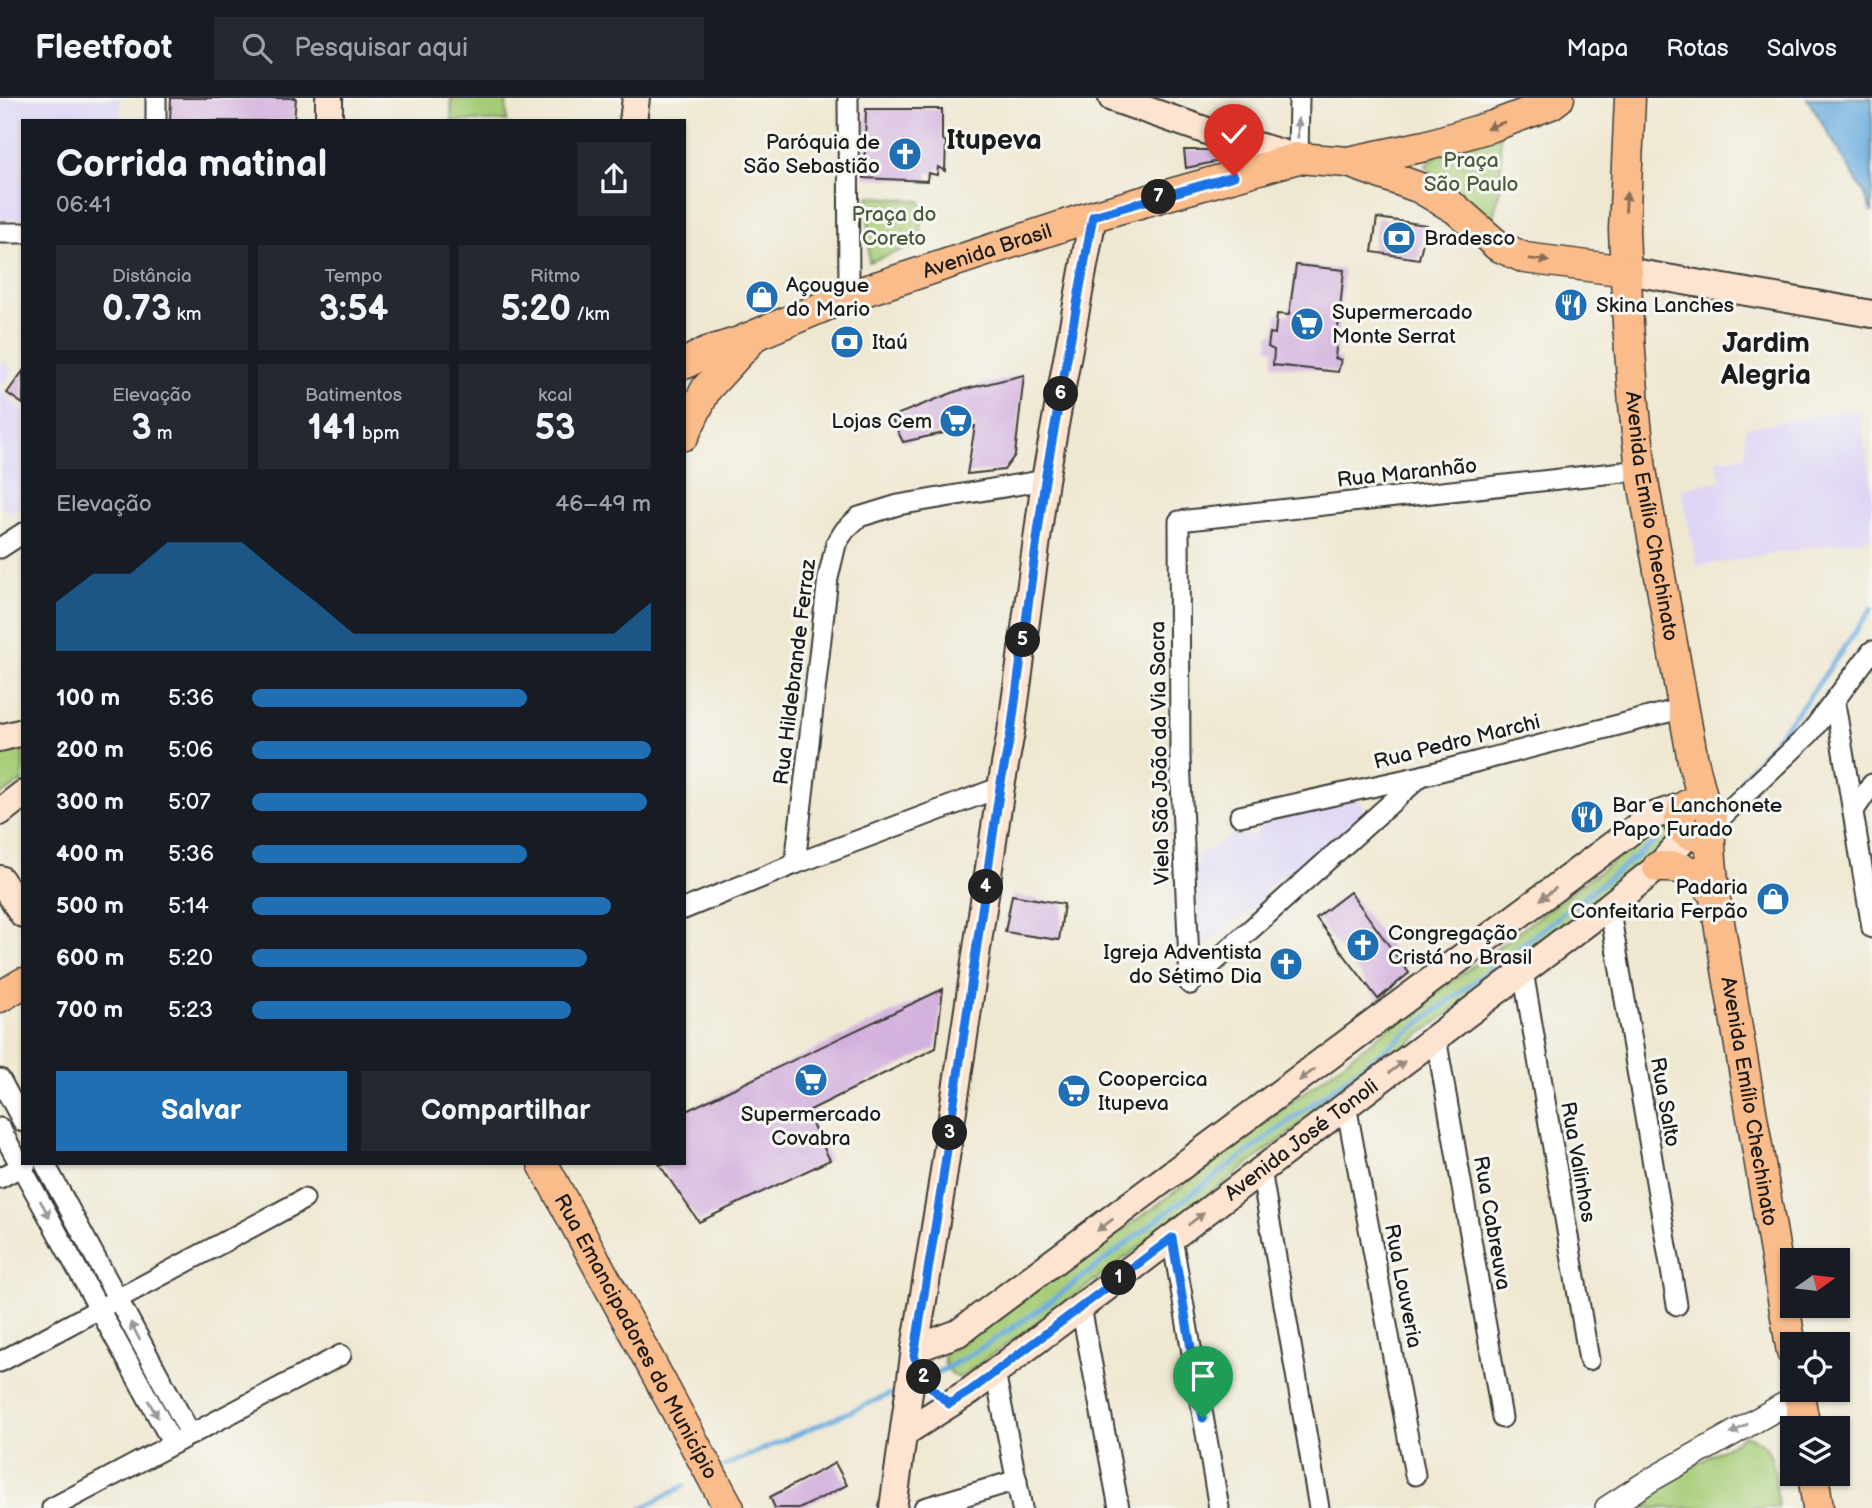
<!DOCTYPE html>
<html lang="pt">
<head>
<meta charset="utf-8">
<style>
	body { margin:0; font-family:"Balsamiq Sans",sans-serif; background:#242831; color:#f1f3f6; height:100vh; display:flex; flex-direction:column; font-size:26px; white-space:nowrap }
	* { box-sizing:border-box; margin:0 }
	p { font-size:23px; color:#9ea1a6 }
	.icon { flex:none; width:38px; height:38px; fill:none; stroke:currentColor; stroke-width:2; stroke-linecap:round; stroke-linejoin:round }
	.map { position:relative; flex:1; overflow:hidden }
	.panel { position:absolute; left:21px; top:21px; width:665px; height:1046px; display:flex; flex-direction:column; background:#171b24; border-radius:0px; box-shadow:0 2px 5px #0004 }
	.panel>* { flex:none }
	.needle { width:46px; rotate:76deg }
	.buttons { position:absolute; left:1780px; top:1150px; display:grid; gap:14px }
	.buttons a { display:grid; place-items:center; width:70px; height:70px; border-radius:0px; background:#171b24; box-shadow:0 2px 5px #0004; font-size:35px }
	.pin { position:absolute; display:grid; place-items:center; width:60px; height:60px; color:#fff; margin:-72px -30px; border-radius:50% 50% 50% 0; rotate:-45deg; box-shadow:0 0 7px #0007 }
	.pin .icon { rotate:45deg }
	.km { position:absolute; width:35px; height:35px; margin:-18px; border-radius:50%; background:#222; color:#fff; font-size:19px; line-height:35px; text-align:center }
	.round { display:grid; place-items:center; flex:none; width:74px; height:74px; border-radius:0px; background:#242831 }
	.head { display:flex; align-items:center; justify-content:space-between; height:119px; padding:0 35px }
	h1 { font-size:38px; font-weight:600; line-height:52px }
	.stats { display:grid; grid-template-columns:repeat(3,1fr); gap:10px; height:119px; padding:7px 35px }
	.stats div { display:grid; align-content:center; border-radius:0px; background:#242831; text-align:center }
	.stats b { font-size:35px; font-weight:600 }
	.stats small { font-size:19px; font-weight:400 }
	.stats p { font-size:19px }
	.chart { height:196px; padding:14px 35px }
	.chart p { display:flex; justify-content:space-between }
	.chart svg { width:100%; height:126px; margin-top:7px; fill:#1f6fb2; opacity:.7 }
	.cta { display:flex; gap:14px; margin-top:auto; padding:14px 35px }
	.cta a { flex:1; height:80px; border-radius:0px; background:#1f6fb2; color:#fff; font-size:28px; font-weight:600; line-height:80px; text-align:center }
	.cta a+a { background:#242831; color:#f1f3f6 }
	ul { padding:0 35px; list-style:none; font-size:23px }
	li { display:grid; grid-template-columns:112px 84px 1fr; align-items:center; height:52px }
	li i { height:18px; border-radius:9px; background:#1f6fb2 }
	header { display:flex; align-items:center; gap:42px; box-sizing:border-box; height:98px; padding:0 35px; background:#171b24; border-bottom:2px solid #363941 }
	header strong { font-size:33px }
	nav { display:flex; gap:38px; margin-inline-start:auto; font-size:24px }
	.search { width:490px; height:63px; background:#242831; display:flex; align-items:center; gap:18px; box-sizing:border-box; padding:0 24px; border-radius:0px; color:#9ea1a6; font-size:26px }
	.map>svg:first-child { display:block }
	.built { fill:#ded5f5 }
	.green { fill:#a6cc76; stroke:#617449; stroke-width:2 }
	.water { fill:#69abdd; stroke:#42647c; stroke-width:2 }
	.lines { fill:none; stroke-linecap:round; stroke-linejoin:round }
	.stream { stroke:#69abdd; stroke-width:5 }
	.building { fill:#d3b1dd }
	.minor-casing { stroke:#3c3b37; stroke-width:23 }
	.tertiary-casing { stroke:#3c3b37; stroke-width:26 }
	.secondary-casing { stroke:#3c3b37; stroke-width:30 }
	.primary-casing { stroke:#3c3b37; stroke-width:33 }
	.minor { stroke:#fff; stroke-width:19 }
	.tertiary { stroke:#fff; stroke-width:23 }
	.secondary { stroke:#fde4d0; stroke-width:26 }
	.primary { stroke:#f9bc8a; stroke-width:30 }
	.oneway { fill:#8a6c53 }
	.oneway2 { fill:#999 }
	.oneway3 { fill:#988a7f }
	.route-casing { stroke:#fff; stroke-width:14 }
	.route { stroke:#1a73e8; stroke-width:9 }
	.labels { text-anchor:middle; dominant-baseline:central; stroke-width:6; stroke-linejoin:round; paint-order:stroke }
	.poi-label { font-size:21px; fill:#1c1c1c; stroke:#f6f6f2; text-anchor:start }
	.park-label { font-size:21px; fill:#4c5a3c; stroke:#f6f6f2 }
	.street-label { font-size:21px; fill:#1c1c1c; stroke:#f6f6f2 }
	.district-label { font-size:28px; font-weight:bold; fill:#1c1c1c; stroke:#f6f6f2 }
</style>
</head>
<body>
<header>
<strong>Fleetfoot</strong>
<div class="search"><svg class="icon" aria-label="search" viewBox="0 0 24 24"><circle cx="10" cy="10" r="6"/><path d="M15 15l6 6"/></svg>Pesquisar aqui</div>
<nav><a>Mapa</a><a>Rotas</a><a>Salvos</a></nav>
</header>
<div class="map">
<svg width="1872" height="1410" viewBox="0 0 1872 1410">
	<rect width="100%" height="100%" fill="#f6f6f2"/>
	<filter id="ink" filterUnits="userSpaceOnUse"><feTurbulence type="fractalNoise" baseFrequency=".0143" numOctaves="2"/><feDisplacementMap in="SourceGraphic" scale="14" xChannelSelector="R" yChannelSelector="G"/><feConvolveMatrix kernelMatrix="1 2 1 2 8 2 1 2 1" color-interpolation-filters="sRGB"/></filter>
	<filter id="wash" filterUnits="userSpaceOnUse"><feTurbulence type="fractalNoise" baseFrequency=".00686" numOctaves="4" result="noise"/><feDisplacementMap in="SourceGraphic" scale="28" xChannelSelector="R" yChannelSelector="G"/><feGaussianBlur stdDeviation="1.57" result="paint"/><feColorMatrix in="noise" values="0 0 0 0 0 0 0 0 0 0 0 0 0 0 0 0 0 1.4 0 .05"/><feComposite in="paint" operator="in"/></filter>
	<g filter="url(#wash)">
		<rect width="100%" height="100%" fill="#efe8d1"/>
		<!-- built -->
		<g class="built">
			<polygon points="0,0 120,0 120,23 23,23 23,122 0,122"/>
			<polygon points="0,262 13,271 0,292 23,314 23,403 12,418 0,407"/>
			<polygon points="1859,310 1872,385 1872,440 1697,468 1681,391 1721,382 1715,362 1745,358 1745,330"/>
			<polygon points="1357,700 1364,708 1363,719 1265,791 1266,800 1205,846 1197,818 1197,754 1207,753 1233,736 1244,738 1255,736 1268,721"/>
		</g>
		<!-- green -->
		<g class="green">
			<polygon points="451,0 506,0 507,23 452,23"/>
			<polygon points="1500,38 1501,87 1490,132 1434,82 1426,67 1443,51"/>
			<polygon points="868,98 921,103 922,145 869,164"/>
			<polygon points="23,643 23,683 0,697 0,653"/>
			<path d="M1659 729H1666L1671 740 1644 767 1064 1206 959 1280C949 1275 944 1270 944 1257L1152 1111 1377 939Z"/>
			<path d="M1744 1338C1778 1341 1775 1384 1778 1410H1623Z"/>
		</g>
		<!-- water -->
		<polygon class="water" points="1807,0 1872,0 1872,115 1864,95"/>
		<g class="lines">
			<!-- stream -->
			<g class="stream">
				<polyline points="1741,683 1807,602 1872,510"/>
				<path d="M921 1283C1013 1239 1093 1170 1174 1109 1338 988 1500 865 1660 740"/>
				<polyline points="722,1369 902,1291"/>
				<polyline points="642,1410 684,1388"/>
			</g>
		</g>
		<g id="blocks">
			<!-- building -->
			<g class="building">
				<polygon points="171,0 296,0 294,23 170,23"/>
				<polygon points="866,11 942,11 942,41 946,44 945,73 938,69 937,77 928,75 927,83 864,80"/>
				<polygon points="1184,52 1216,52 1238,59 1186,70"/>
				<polygon points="1377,120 1427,127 1419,161 1372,154"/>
				<polygon points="1296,167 1344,172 1335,260 1341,262 1338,274 1273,267 1274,252 1268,249 1270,235 1275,236 1277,216 1289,217"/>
				<polygon points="23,273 23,306 7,295"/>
				<polygon points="1024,277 1015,357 1004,372 967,376 975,328 903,344 891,319 957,293"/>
				<polygon points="1350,794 1409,875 1378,901 1316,820"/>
				<polygon points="1012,797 1064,806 1059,842 1005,834"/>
				<polygon points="943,891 936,950 806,1014 830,1062 699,1124 659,1066 684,1066 684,1014"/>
				<polygon points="835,1365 847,1387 801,1410 775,1410 770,1399"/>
			</g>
		</g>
	</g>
	<g filter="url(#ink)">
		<use href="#blocks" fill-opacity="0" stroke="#3c3b37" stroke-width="2"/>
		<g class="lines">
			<defs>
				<g id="minor">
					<polyline points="156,0 156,23"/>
					<polyline points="848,0 849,198"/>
					<polyline points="1298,60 1299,0"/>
					<polyline points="0,135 23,135"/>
					<polyline points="0,450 23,435"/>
					<polyline points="1835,605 1872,830"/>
					<polyline points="1853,714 1872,686"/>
					<polyline points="1240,718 1421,678 1684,610"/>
					<polyline points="1709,731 1810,635 1872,553"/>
					<polyline points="795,766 828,480 836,446 845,432 859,419 898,407 1045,382"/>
					<polyline points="1609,808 1677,1207"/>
					<polyline points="684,811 795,766 1001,689"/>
					<polyline points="1523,873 1589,1262"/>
					<polyline points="1190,886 1180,660 1179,423 1641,372"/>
					<polyline points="1190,886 1420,679"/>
					<polyline points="1436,939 1502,1320"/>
					<polyline points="0,981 23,1024"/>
					<polyline points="1346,1007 1415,1377"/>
					<polyline points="0,1030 173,1346"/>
					<polyline points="45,1066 191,1337"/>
					<polyline points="1261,1072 1319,1410"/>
					<polyline points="0,1080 26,1066"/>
					<polyline points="1172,1140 1219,1410"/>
					<polyline points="1081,1209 1119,1410"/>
					<polyline points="0,1264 304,1101"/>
					<polyline points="995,1274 1022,1410"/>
					<polyline points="52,1410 341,1257"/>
					<polyline points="924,1410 1017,1382"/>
				</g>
				<polyline id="tertiary" points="1607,1410 1649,1383 1799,1298"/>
				<g id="secondary">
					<polyline points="329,0 329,23"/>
					<polyline points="1112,0 1210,34 1298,60"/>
					<polyline points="633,23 636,0"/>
					<polyline points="1627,173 1872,216"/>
					<polyline points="0,640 23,634"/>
					<polyline points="0,714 23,696"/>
					<polyline points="0,781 23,816"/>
					<polyline points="915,1251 958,1235 1650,719 1686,707"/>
					<path id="s1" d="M904 1335 970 1293 1609 808 1658 769 1689 736"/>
					<polyline points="893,1410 915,1251 941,1093 1001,689 1011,634 1045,382 1093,118"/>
				</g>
				<g id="primary">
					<path id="s2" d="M1630 0 1624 132 1628 226 1634 307 1641 372 1693 663 1704 706"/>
					<polyline points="1348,64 1420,90 1456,111 1498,148 1525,160 1627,173"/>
					<path id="s3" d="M684 266 707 254 739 244 849 198 1093 118 1298 60 1348 64 1425 48 1493 28 1551 6 1559 0"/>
					<polyline points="684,337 706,291 750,243"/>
					<path id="s4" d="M1709 731C1698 741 1686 739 1679 725L1683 710C1691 703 1704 701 1710 713 1714 721 1710 727 1710 734 1709 754 1713 775 1714 795L1792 1254"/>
					<path d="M1658 769C1689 768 1693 773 1714 795"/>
					<polyline points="0,899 23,885"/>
					<path id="s5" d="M543 1066 729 1410"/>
					<polyline points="1798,1292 1805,1330"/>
					<polyline points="1813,1376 1818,1410"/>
				</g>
			</defs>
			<!-- minor casing -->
			<use href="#minor" class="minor-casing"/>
			<!-- tertiary casing -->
			<use href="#tertiary" class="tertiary-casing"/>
			<!-- secondary casing -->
			<use href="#secondary" class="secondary-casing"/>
			<!-- primary casing -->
			<use href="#primary" class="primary-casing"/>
			<!-- minor -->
			<use href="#minor" class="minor"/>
			<!-- tertiary -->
			<use href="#tertiary" class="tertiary"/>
			<!-- secondary -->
			<use href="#secondary" class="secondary"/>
			<!-- primary -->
			<use href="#primary" class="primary"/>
		</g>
		<!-- one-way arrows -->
		<defs><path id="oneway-solid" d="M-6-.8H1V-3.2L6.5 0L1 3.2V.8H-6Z" transform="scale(1.75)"/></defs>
		<g class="oneway">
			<use href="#oneway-solid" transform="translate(1496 27) rotate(161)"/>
			<use href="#oneway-solid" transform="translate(1626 104) rotate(-87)"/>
			<use href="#oneway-solid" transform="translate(1539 162) rotate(7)"/>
		</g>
		<g class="oneway2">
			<use href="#oneway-solid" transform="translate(1298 30) rotate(-89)"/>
			<use href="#oneway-solid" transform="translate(45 1111) rotate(61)"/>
			<use href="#oneway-solid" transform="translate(135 1233) rotate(-118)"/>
			<use href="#oneway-solid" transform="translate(153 1311) rotate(61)"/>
			<use href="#oneway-solid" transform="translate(1739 1331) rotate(150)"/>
		</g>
		<g class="oneway3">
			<use href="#oneway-solid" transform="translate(1548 796) rotate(143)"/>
			<use href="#oneway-solid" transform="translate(1397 969) rotate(-37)"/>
			<use href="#oneway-solid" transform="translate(1307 977) rotate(143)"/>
			<use href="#oneway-solid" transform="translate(1196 1121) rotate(-37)"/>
			<use href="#oneway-solid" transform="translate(1105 1127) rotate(143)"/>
		</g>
	</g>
	<g class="lines" filter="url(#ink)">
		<defs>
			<polyline id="route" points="1203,1320 1172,1140 970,1293 949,1306 928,1286 914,1258 941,1093 1000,689 1011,634 1045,382 1093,118 1234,78"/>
		</defs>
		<!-- route casing -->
		<use href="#route" class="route-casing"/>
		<!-- route -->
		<use href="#route" class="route"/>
	</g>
	<!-- icons -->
	<defs>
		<symbol id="church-disc" viewBox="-11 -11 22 22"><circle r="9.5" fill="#1f6fb2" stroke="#f6f6f2"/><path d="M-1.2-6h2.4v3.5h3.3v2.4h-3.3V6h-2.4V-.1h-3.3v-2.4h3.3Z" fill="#fff"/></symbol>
		<symbol id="bank-disc" viewBox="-11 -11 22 22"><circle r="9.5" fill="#1f6fb2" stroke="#f6f6f2"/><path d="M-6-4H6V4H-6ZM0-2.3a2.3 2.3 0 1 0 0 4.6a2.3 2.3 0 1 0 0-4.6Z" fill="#fff"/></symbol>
		<symbol id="shop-disc" viewBox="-11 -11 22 22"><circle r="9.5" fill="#1f6fb2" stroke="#f6f6f2"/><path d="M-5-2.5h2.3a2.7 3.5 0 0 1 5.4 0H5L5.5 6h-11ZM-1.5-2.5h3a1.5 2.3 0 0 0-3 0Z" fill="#fff"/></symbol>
		<symbol id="restaurant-disc" viewBox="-11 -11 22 22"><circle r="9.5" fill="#1f6fb2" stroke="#f6f6f2"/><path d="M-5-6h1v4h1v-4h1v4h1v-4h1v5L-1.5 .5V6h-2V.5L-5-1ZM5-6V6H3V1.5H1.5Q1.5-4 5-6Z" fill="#fff"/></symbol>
		<symbol id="supermarket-disc" viewBox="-11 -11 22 22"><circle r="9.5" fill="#1f6fb2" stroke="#f6f6f2"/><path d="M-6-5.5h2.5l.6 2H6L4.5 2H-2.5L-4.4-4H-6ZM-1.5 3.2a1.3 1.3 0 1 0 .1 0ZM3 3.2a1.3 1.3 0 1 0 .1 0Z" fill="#fff"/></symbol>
	</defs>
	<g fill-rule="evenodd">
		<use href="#church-disc" x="886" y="37" width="38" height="38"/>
		<use href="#bank-disc" x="1380" y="121" width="38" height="38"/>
		<use href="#shop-disc" x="743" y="180" width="38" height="38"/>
		<use href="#restaurant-disc" x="1552" y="188" width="38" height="38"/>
		<use href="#supermarket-disc" x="1288" y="207" width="38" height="38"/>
		<use href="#bank-disc" x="828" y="225" width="38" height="38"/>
		<use href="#supermarket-disc" x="937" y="304" width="38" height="38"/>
		<use href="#restaurant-disc" x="1568" y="700" width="38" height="38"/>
		<use href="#shop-disc" x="1754" y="782" width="38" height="38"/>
		<use href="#church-disc" x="1344" y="828" width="38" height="38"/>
		<use href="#church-disc" x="1267" y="847" width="38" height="38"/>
		<use href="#supermarket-disc" x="792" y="963" width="38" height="38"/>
		<use href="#supermarket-disc" x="1055" y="974" width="38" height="38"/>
	</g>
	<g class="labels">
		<!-- poi labels -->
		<g class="poi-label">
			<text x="880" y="44" text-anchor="end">Paróquia de<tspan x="880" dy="24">São Sebastião</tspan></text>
			<text x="1424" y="140">Bradesco</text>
			<text x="786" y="187">Açougue<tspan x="786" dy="24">do Mario</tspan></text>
			<text x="1596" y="207">Skina Lanches</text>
			<text x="1332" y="214">Supermercado<tspan x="1332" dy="24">Monte Serrat</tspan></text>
			<text x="872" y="244">Itaú</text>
			<text x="932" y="323" text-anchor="end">Lojas Cem</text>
			<text x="1612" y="707">Bar e Lanchonete<tspan x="1612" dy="24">Papo Furado</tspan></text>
			<text x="1748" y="789" text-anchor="end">Padaria<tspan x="1748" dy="24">Confeitaria Ferpão</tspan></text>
			<text x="1388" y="835">Congregação<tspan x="1388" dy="24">Cristá no Brasil</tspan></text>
			<text x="1262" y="854" text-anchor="end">Igreja Adventista<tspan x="1262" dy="24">do Sétimo Dia</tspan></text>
			<text x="1098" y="981">Coopercica<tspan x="1098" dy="24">Itupeva</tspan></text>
			<text x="811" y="1016" text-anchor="middle">Supermercado<tspan x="811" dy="24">Covabra</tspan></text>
		</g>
		<!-- park labels -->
		<g class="park-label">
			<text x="1471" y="62">Praça<tspan x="1471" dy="24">São Paulo</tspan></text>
			<text x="894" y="116">Praça do<tspan x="894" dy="24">Coreto</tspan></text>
		</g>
		<!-- street labels -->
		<g class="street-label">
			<text stroke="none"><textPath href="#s3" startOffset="324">Avenida Brasil</textPath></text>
			<text transform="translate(1407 375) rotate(-6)">Rua Maranhão</text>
			<text stroke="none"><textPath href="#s2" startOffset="420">Avenida Emílio Chechinato</textPath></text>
			<text transform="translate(795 574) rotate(-83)">Rua Hildebrande Ferraz</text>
			<text transform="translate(1457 644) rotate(-14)">Rua Pedro Marchi</text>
			<text transform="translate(1160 655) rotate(-91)">Viela São João da Via Sacra</text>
			<text transform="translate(1665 1004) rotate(80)">Rua Salto</text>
			<text stroke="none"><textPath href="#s4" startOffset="378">Avenida Emílio Chechinato</textPath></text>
			<text stroke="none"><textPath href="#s1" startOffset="494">Avenida José Tonoli</textPath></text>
			<text transform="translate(1578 1064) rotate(80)">Rua Valinhos</text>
			<text transform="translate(1492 1125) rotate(80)">Rua Cabreuva</text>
			<text transform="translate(1403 1188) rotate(79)">Rua Louveria</text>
			<text stroke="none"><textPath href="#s5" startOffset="196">Rua Emancipadores do Município</textPath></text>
		</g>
		<!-- district labels -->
		<g class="district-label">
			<text x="994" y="42">Itupeva</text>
			<text x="1766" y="245">Jardim<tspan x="1766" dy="32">Alegria</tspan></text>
		</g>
	</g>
</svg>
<div class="buttons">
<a><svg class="needle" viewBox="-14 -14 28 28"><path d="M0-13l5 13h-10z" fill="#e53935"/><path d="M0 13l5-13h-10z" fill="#9ea1a6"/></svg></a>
<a><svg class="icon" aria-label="locate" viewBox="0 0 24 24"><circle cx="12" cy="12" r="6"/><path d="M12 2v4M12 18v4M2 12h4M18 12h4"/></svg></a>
<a><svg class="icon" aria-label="layers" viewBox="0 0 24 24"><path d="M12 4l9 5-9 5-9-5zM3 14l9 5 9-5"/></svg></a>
</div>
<div class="pin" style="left:1203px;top:1320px;background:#1e9e55"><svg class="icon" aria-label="arrive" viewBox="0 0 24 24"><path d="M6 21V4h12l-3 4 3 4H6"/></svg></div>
<div class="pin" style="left:1234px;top:78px;background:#d93025"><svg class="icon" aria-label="check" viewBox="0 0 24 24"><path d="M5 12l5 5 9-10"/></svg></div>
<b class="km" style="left:1119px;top:1180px">1</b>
<b class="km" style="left:924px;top:1279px">2</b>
<b class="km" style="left:950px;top:1035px">3</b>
<b class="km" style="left:986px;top:789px">4</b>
<b class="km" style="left:1023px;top:542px">5</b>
<b class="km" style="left:1061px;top:296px">6</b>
<b class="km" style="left:1159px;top:99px">7</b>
<section class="panel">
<div class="head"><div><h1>Corrida matinal</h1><p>06:41</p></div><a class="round"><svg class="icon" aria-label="share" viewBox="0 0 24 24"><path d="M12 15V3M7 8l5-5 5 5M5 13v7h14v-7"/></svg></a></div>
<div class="stats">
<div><p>Distância</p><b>0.73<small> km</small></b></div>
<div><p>Tempo</p><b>3:54</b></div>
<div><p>Ritmo</p><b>5:20<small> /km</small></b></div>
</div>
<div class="stats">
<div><p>Elevação</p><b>3<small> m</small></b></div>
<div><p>Batimentos</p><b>141<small> bpm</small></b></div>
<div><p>kcal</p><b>53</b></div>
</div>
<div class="chart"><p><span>Elevação</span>46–49 m</p>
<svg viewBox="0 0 160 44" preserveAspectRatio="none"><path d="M0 44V27L10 17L20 17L30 6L40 6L50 6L60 17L70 27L80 38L90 38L100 38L110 38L120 38L130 38L140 38L150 38L160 27V44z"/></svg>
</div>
<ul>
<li><b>100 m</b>5:36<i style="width:69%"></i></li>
<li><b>200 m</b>5:06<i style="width:100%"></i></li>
<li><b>300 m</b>5:07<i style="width:99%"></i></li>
<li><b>400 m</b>5:36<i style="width:69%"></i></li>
<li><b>500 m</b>5:14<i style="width:90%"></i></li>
<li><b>600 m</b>5:20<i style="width:84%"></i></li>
<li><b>700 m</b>5:23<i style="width:80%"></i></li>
</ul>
<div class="cta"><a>Salvar</a><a>Compartilhar</a></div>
</section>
</div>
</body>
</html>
